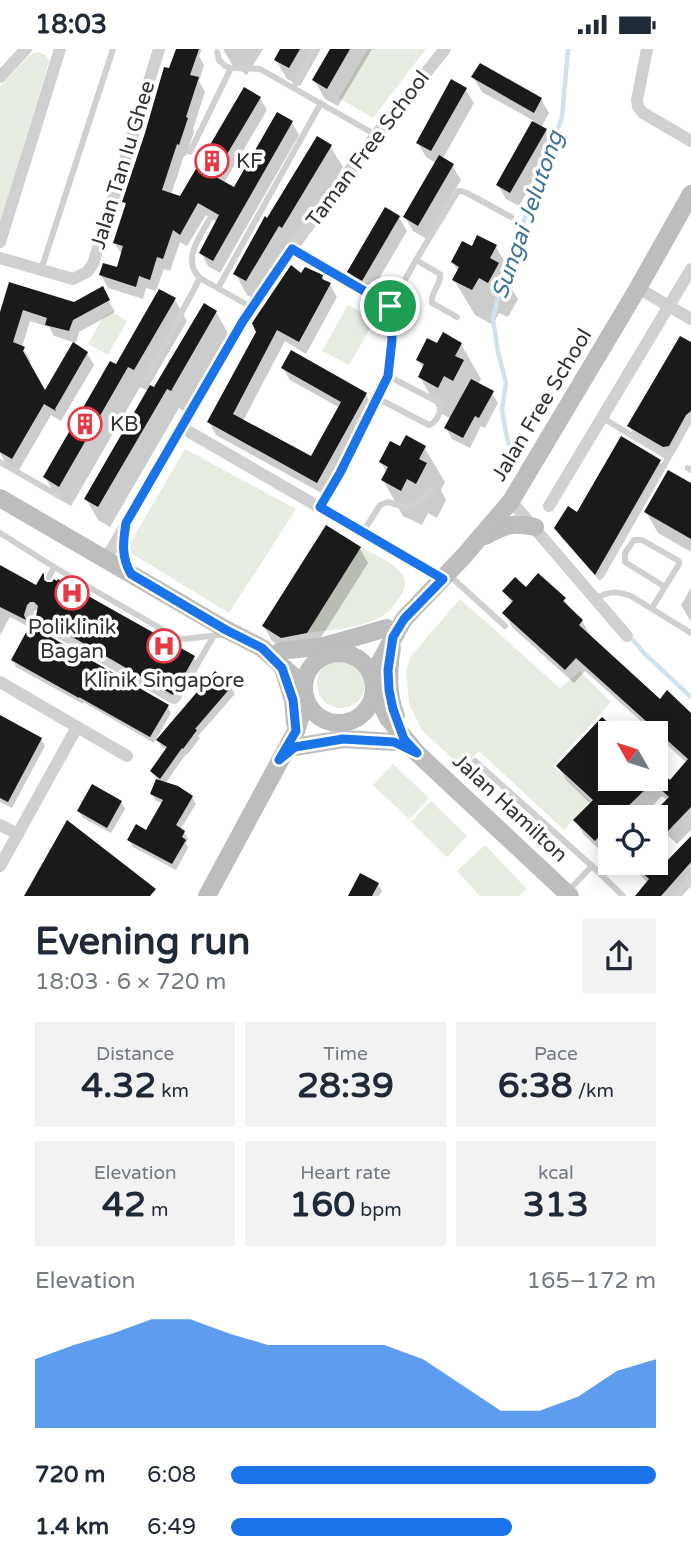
<!DOCTYPE html>
<html lang="en">
<head>
<meta charset="utf-8">
<style>
	body { margin:0; font-family:"Varela Round",sans-serif; background:#f2f2f3; color:#1f2937; height:100vh; display:flex; flex-direction:column; font-size:26px; white-space:nowrap }
	* { box-sizing:border-box; margin:0 }
	p { font-size:23px; color:#747a83 }
	.icon { flex:none; width:38px; height:38px; fill:none; stroke:currentColor; stroke-width:2; stroke-linecap:round; stroke-linejoin:round }
	.map { position:relative; height:847px; overflow:hidden }
	.details { display:flex; flex-direction:column; background:#fff; flex:1 }
	.details>* { flex:none }
	.needle { width:46px; rotate:309deg }
	.buttons { position:absolute; left:598px; top:672px; display:grid; gap:14px }
	.buttons a { display:grid; place-items:center; width:70px; height:70px; border-radius:0px; background:#fff; box-shadow:0 4px 18px #0003; font-size:35px }
	.pin { position:absolute; display:grid; place-items:center; width:60px; height:60px; color:#fff; margin:-30px; border:4px solid #fff; border-radius:50%; box-shadow:0 2px 7px #0007 }
	.round { display:grid; place-items:center; flex:none; width:74px; height:74px; border-radius:0px; background:#f2f2f3 }
	.summary { display:flex; align-items:center; justify-content:space-between; height:119px; padding:0 35px }
	h1 { font-size:38px; font-weight:700; line-height:52px }
	.figures { display:grid; grid-template-columns:repeat(3,1fr); gap:10px; height:119px; padding:7px 35px }
	.figures div { display:grid; align-content:center; border-radius:0px; background:#f2f2f3; text-align:center }
	.figures b { font-size:35px; font-weight:700 }
	.figures small { font-size:19px; font-weight:400 }
	.figures p { font-size:19px }
	.chart { height:196px; padding:14px 35px }
	.chart p { display:flex; justify-content:space-between }
	.chart svg { width:100%; height:126px; margin-top:7px; fill:#1a73e8; opacity:.7 }
	ul { padding:0 35px; list-style:none; font-size:23px }
	li { display:grid; grid-template-columns:112px 84px 1fr; align-items:center; height:52px }
	li i { height:18px; border-radius:9px; background:#1a73e8 }
	.status { display:flex; justify-content:space-between; align-items:center; height:49px; padding:0 35px; background:#fff; direction:ltr }
	.status svg { height:19px; fill:currentColor }
	.map>svg:first-child { display:block }
	.green { fill:#e6ecdf }
	.shadow { fill:#0003 }
	.lines { fill:none; stroke-linecap:round; stroke-linejoin:round }
	.stream { stroke:#cfe2ee; stroke-width:4.5 }
	.building { fill:#1a1a1a }
	.lane { stroke:#d0d0d0; stroke-width:6 }
	.street { stroke:#d0d0d0; stroke-width:12 }
	.secondary { stroke:#bdbdbd; stroke-width:18 }
	.route-casing { stroke:#fff; stroke-width:14 }
	.route { stroke:#1a73e8; stroke-width:9 }
	.labels { text-anchor:middle; dominant-baseline:central; stroke-width:7; stroke-linejoin:round; paint-order:stroke }
	.street-label { font-size:21px; fill:#333; stroke:#fff }
	.poi-label { font-size:21px; fill:#333; stroke:#fff; text-anchor:start }
	.water-label { font-size:23px; font-style:italic; fill:#3f7597; stroke:#fff }
</style>
</head>
<body>
<div class="status"><b>18:03</b><svg viewBox="0 0 49 12"><path d="M0 12V9h3v3zM5 12V6h3v6zM10 12V3h3v9zM15 12V0h3v12zM26 1h20v11H26zM47 4h2v5h-2z"/></svg></div>
<div class="map">
<svg width="691" height="847" viewBox="0 0 691 847">
	<rect width="100%" height="100%" fill="#fff"/>
	<!-- green -->
	<g class="green">
		<polygon points="368,0 426,0 373,69 339,49"/>
		<path d="M36 3C42 4 47 5 49 12L0 174V37L29 7Z"/>
		<polygon points="348,256 375,271 349,316 322,302"/>
		<polygon points="112,263 127,272 108,306 88,295 103,268"/>
		<polygon points="185,400 296,460 229,564 126,501"/>
		<path d="M361 498C373 505 395 514 402 525 408 533 405 541 399 549 396 553 393 558 389 562 368 580 334 580 307 584Z"/>
		<polygon points="460,550 560,639 580,622 611,653 553,717 590,752 564,781 479,702 462,719 422,681 409,655 406,622 411,607"/>
		<circle cx="341" cy="635" r="24"/>
		<polygon points="393,715 429,749 409,770 373,736"/>
		<polygon points="431,752 467,787 447,808 411,773"/>
		<polygon points="485,796 527,840 519,847 480,847 457,822"/>
	</g>
	<!-- shadow -->
	<g class="shadow">
		<polygon points="178,0 202,0 199,7 204,16 199,32 205,43 193,80 194,83 186,107 184,107 171,146 180,149 260,49 267,61 224,134 235,141 292,73 299,86 220,224 208,217 201,204 217,173 206,166 187,197 180,193 170,222 164,220 156,242 146,239 143,250 108,239 101,226 118,220 122,206 114,193 127,157 124,153"/>
		<polygon points="223,0 263,0 247,26 233,17"/>
		<polygon points="279,0 321,0 300,37 287,30 276,11 281,1"/>
		<polygon points="332,0 372,0 338,57 325,50 314,31"/>
		<polygon points="473,28 541,50 549,64 541,79 545,81 554,96 519,157 506,150 498,136 534,72 482,43"/>
		<polygon points="465,40 474,54 442,111 452,116 461,131 426,190 413,182 405,168 436,114 426,108 418,94"/>
		<polygon points="330,97 343,118 294,199 258,252 247,246 235,224 268,171"/>
		<polygon points="399,168 407,182 370,245 357,237 349,223"/>
		<polygon points="496,198 516,233 512,240 518,250 508,268 499,264 493,276 475,266 454,231 458,223 453,213"/>
		<polygon points="302,226 322,228 325,233 330,236 337,248 306,305 285,292 243,372 312,410 340,359 290,331 283,319 366,346 373,358 325,446 216,386 209,373"/>
		<polygon points="10,235 75,255 102,240 115,263 79,283 76,294 54,287 49,278 30,272 22,298 31,312 29,315 45,344 87,304 94,316 61,372 51,366 19,421 5,413 0,404 0,269"/>
		<polygon points="175,251 187,272 149,337 154,341 216,263 228,284 183,362 179,359 110,478 98,471 86,450 148,342 140,338 71,457 57,449 45,428 116,318"/>
		<polygon points="461,295 481,330 478,336 492,344 498,354 485,379 481,377 470,399 452,390 446,379 451,370 440,364 420,328 424,321 418,311 438,297"/>
		<polygon points="691,295 691,372 668,405 633,384 629,377"/>
		<polygon points="424,398 445,433 441,441 446,451 437,469 428,464 422,476 403,467 383,431 387,424 381,413"/>
		<polygon points="659,411 663,419 600,532 560,487 556,479"/>
		<polygon points="691,436 691,503 658,484 646,463"/>
		<polygon points="360,500 368,514 315,598 290,603 272,592 264,577"/>
		<polygon points="0,518 36,539 43,527 48,535 194,609 199,617 178,653 43,575 38,567 39,560 33,562 30,566 29,578 10,568 0,586"/>
		<polygon points="691,539 691,573 681,556"/>
		<polygon points="526,541 564,550 572,563 582,572 591,587 661,653 691,666 691,781 677,795 662,781 656,771 656,768 653,766 668,752 662,747 641,768 611,768 611,799 604,805 584,786 575,771 591,755 567,732 558,718 602,671 617,684 611,684 611,730 656,730 670,733 687,714 656,686 656,684 654,684 585,622 574,634 513,579 504,564 512,556 504,542"/>
		<polygon points="13,611 167,657 171,664 154,694 83,653 83,655 16,618"/>
		<polygon points="231,638 235,645 198,687 200,689 187,706 186,705 165,735 192,748 196,755 180,781 184,783 188,790 186,794 188,799 176,821 133,798 129,791 147,783 163,755 156,752 152,745 158,731 152,722 167,701 162,698 158,692"/>
		<polygon points="0,668 41,690 45,697 12,759 0,753"/>
		<polygon points="121,753 125,760 111,784 83,769 79,762"/>
		<polygon points="691,789 691,837 682,847 642,847 648,834 627,814 656,814 656,812 663,819"/>
		<polygon points="378,835 382,842 379,847 350,847"/>
	</g>
	<g class="lines">
		<!-- stream -->
		<g class="stream">
			<polyline points="514,414 506,384 502,361 506,334 498,303 493,270 501,234 562,68 568,0"/>
			<polyline points="634,592 644,604 691,648"/>
		</g>
	</g>
	<!-- building -->
	<g class="building">
		<polygon points="176,0 199,0 190,26 199,28 186,68 188,69 179,96 177,95 162,141 180,147 244,38 261,48 214,127 234,138 277,63 293,72 213,212 199,204 219,166 198,154 180,186 173,181 163,210 157,208 150,231 139,227 136,238 99,226 103,214 117,218 123,197 113,194 126,154 122,153 145,84 164,18 169,19"/>
		<polygon points="280,0 300,0 289,19 274,11"/>
		<polygon points="330,0 350,0 327,40 312,31"/>
		<polygon points="480,14 542,49 534,64 471,28"/>
		<polygon points="451,30 467,39 431,102 416,94"/>
		<polygon points="532,72 547,80 510,144 496,136"/>
		<polygon points="317,87 332,96 282,179 279,177 246,232 233,225 265,167 267,169"/>
		<polygon points="439,106 454,115 418,177 403,168"/>
		<polygon points="385,158 400,167 362,232 347,223"/>
		<polygon points="477,186 497,196 490,209 499,214 488,234 479,229 472,241 452,231 459,218 451,213 462,192 472,197"/>
		<polygon points="291,216 301,224 305,218 323,226 322,230 331,234 299,293 277,281 233,365 311,407 341,353 281,319 291,301 367,344 317,434 207,373 256,283 252,274"/>
		<polygon points="9,233 74,253 103,237 110,251 73,271 69,282 45,276 47,269 23,261 13,293 25,298 23,302 45,341 73,293 88,303 55,360 56,362 44,355 12,410 0,403 0,263"/>
		<polygon points="159,240 176,249 134,321 128,318 59,438 43,428 110,312 116,315"/>
		<polygon points="204,254 217,262 171,342 167,340 98,458 84,450 150,336 154,338"/>
		<polygon points="443,283 462,294 455,307 464,311 453,332 444,327 438,339 418,328 424,315 416,311 427,289 437,294"/>
		<polygon points="680,287 691,293 691,362 686,366 669,397 663,398 627,377"/>
		<polygon points="471,330 494,342 479,369 475,367 463,389 444,379"/>
		<polygon points="406,386 426,397 419,410 427,414 416,435 407,430 401,442 381,431 388,418 379,413 390,392 400,397"/>
		<polygon points="621,387 661,411 595,526 554,479 568,457 577,463"/>
		<polygon points="668,421 691,434 691,490 644,463"/>
		<polygon points="326,476 361,498 307,584 281,589 262,577"/>
		<polygon points="0,516 36,536 43,524 44,525 44,531 47,533 52,533 54,530 57,532 58,530 195,607 173,646 36,567 38,557 34,553 30,553 27,556 24,566 26,571 0,558"/>
		<polygon points="538,524 566,549 563,552 583,571 579,576 660,650 667,641 691,664 691,758 668,782 656,771 656,768 651,766 669,748 656,736 656,730 617,768 611,768 611,794 601,785 595,792 573,771 593,751 556,717 602,668 619,684 611,684 611,730 656,730 656,717 670,731 688,710 576,609 565,621 502,564 513,552 502,542 515,528 526,538"/>
		<polygon points="30,576 169,656 150,688 79,648 79,649 11,611"/>
		<polygon points="215,622 232,637 195,680 197,681 183,700 182,699 160,730 150,722 167,698 156,691"/>
		<polygon points="0,666 42,689 8,753 0,749"/>
		<polygon points="156,730 178,737 193,747 176,776 185,782 182,788 186,791 172,815 127,791 136,775 146,781 163,751 150,745"/>
		<polygon points="92,735 122,752 107,779 77,762"/>
		<polygon points="67,771 156,840 150,847 24,847"/>
		<polygon points="691,787 691,813 661,847 635,847 649,830 632,814 661,814 663,816"/>
		<polygon points="360,824 379,834 372,847 348,847"/>
	</g>
	<g class="lines">
		<!-- lane -->
		<g class="lane">
			<polyline points="217,3 219,11 225,17 231,19 260,20 376,86"/>
			<polyline points="293,39 315,0"/>
			<polyline points="190,103 231,19"/>
			<path d="M210 169C200 188 181 211 200 229L251 258"/>
			<polyline points="292,200 390,258"/>
			<path d="M416 211 440 225C442 235 430 243 432 254L457 268"/>
			<polyline points="41,221 113,0"/>
			<polyline points="218,239 321,54"/>
			<polyline points="390,258 416,211 458,142 461,142 467,144 511,168"/>
			<polyline points="147,328 200,229"/>
			<path d="M377 349 429 376C436 374 442 362 440 355L438 353 388 327"/>
			<polyline points="601,368 668,408"/>
			<polyline points="0,413 59,447"/>
			<polyline points="688,419 691,421"/>
			<polyline points="320,458 340,424 388,327 392,291 390,258"/>
			<polyline points="363,483 380,456 388,453 405,458 414,457 432,440"/>
			<polyline points="0,484 54,518 177,589 184,590 227,585"/>
			<polyline points="449,526 505,577"/>
			<polyline points="601,527 691,369"/>
			<polyline points="49,528 54,518"/>
			<path d="M595 550C608 542 616 542 631 547L691 584"/>
			<polyline points="32,558 30,567 32,571 171,651 175,652 178,649 213,588"/>
			<polyline points="652,559 679,515 679,512 642,491 634,491 625,504 625,513 665,538"/>
			<polyline points="475,712 592,817 623,847"/>
			<polyline points="568,842 592,817"/>
			<polyline points="676,847 691,830"/>
		</g>
		<!-- street -->
		<g class="street">
			<polyline points="647,0 637,51 638,58 643,64 691,92"/>
			<polyline points="0,28 26,0"/>
			<polyline points="0,193 60,0"/>
			<polyline points="0,209 73,230 87,223 93,215 159,0"/>
			<polyline points="638,239 691,270"/>
			<polyline points="181,378 443,530"/>
			<polyline points="511,452 627,587"/>
			<polyline points="549,457 691,220"/>
			<path d="M125 482C122 498 123 510 131 525"/>
			<polyline points="106,510 251,258 303,184 376,86 445,0"/>
			<polyline points="0,633 127,707"/>
			<polyline points="0,776 18,785"/>
			<polyline points="0,817 77,678"/>
		</g>
		<!-- secondary -->
		<g class="secondary">
			<polyline points="0,449 227,581 262,599 304,637"/>
			<path d="M485 487C506 476 511 473 535 478"/>
			<path d="M392 599C388 622 387 645 396 667"/>
			<polyline points="280,602 324,597 387,579"/>
			<circle cx="339" cy="639" r="35"/>
			<polyline points="283,619 293,651 295,674"/>
			<polyline points="372,627 404,570 463,508 511,452 638,239 691,145"/>
			<polyline points="374,640 388,669 417,704 570,847"/>
			<polyline points="295,698 343,690 394,693"/>
			<polyline points="207,847 296,682 306,651"/>
		</g>
	</g>
	<g class="lines">
		<defs>
			<path id="route" d="M292 200 390 257 392 291 388 327 340 424 320 458 443 530 404 570 393 588 388 621 389 641 393 660 404 690 417 704 394 693 343 690 295 698 279 711 296 682 293 651 282 619 262 599 226 581 131 525C121 508 123 493 126 474L243 272Z"/>
		</defs>
		<!-- route casing -->
		<use href="#route" class="route-casing"/>
		<!-- route -->
		<use href="#route" class="route"/>
	</g>
	<!-- icons -->
	<defs>
		<symbol id="building-ring" viewBox="-11 -11 22 22"><circle r="9.5" fill="#fff" stroke="#e63946" stroke-width="1.5"/><path d="M-4-6H4V6H1V3H-1V6H-4ZM-2.5-4.3h1.7v1.8h-1.7ZM.8-4.3h1.7v1.8H.8ZM-2.5-1h1.7V.8h-1.7ZM.8-1h1.7V.8H.8Z" fill="#e63946"/></symbol>
		<symbol id="hospital-ring" viewBox="-11 -11 22 22"><circle r="9.5" fill="#fff" stroke="#e63946" stroke-width="1.5"/><path d="M-5-5h3v3.5h4V-5h3V5h-3V1.5h-4V5h-3Z" fill="#e63946"/></symbol>
	</defs>
	<g fill-rule="evenodd">
		<use href="#building-ring" x="193" y="93" width="38" height="38"/>
		<use href="#building-ring" x="66" y="356" width="38" height="38"/>
		<use href="#hospital-ring" x="53" y="525" width="38" height="38"/>
		<use href="#hospital-ring" x="145" y="578" width="38" height="38"/>
	</g>
	<g class="labels">
		<!-- street labels -->
		<g class="street-label">
			<text transform="translate(368 100) rotate(-53)">Taman Free School</text>
			<text transform="translate(123 116) rotate(-73)">Jalan Tan Iu Ghee</text>
			<text transform="translate(542 356) rotate(-59)">Jalan Free School</text>
			<text transform="translate(510 759) rotate(43)">Jalan Hamilton</text>
		</g>
		<!-- poi labels -->
		<g class="poi-label">
			<text x="236" y="112">KF</text>
			<text x="110" y="375">KB</text>
			<text x="72" y="578" text-anchor="middle">Poliklinik<tspan x="72" dy="24">Bagan</tspan></text>
			<text x="164" y="631" text-anchor="middle">Klinik Singapore</text>
		</g>
		<!-- water labels -->
		<g class="water-label">
			<text transform="translate(528 166) rotate(-71)">Sungai Jelutong</text>
		</g>
	</g>
</svg>
<div class="buttons">
<a><svg class="needle" viewBox="-14 -14 28 28"><path d="M0-13l5 13h-10z" fill="#e53935"/><path d="M0 13l5-13h-10z" fill="#747a83"/></svg></a>
<a><svg class="icon" aria-label="locate" viewBox="0 0 24 24"><circle cx="12" cy="12" r="6"/><path d="M12 2v4M12 18v4M2 12h4M18 12h4"/></svg></a>
</div>
<div class="pin" style="left:390px;top:257px;background:#1e9e55"><svg class="icon" aria-label="arrive" viewBox="0 0 24 24"><path d="M6 21V4h12l-3 4 3 4H6"/></svg></div>
</div>
<section class="details">
<div class="summary"><div><h1>Evening run</h1><p>18:03 · 6 × 720 m</p></div><a class="round"><svg class="icon" aria-label="share" viewBox="0 0 24 24"><path d="M12 15V3M7 8l5-5 5 5M5 13v7h14v-7"/></svg></a></div>
<div class="figures">
<div><p>Distance</p><b>4.32<small> km</small></b></div>
<div><p>Time</p><b>28:39</b></div>
<div><p>Pace</p><b>6:38<small> /km</small></b></div>
</div>
<div class="figures">
<div><p>Elevation</p><b>42<small> m</small></b></div>
<div><p>Heart rate</p><b>160<small> bpm</small></b></div>
<div><p>kcal</p><b>313</b></div>
</div>
<div class="chart"><p><span>Elevation</span>165–172 m</p>
<svg viewBox="0 0 160 44" preserveAspectRatio="none"><path d="M0 44V20L10 15L20 11L30 6L40 6L50 11L60 15L70 15L80 15L90 15L100 20L110 29L120 38L130 38L140 33L150 24L160 20V44z"/></svg>
</div>
<ul>
<li><b>720 m</b>6:08<i style="width:100%"></i></li>
<li><b>1.4 km</b>6:49<i style="width:66%"></i></li>
</ul>
</section>
</body>
</html>
